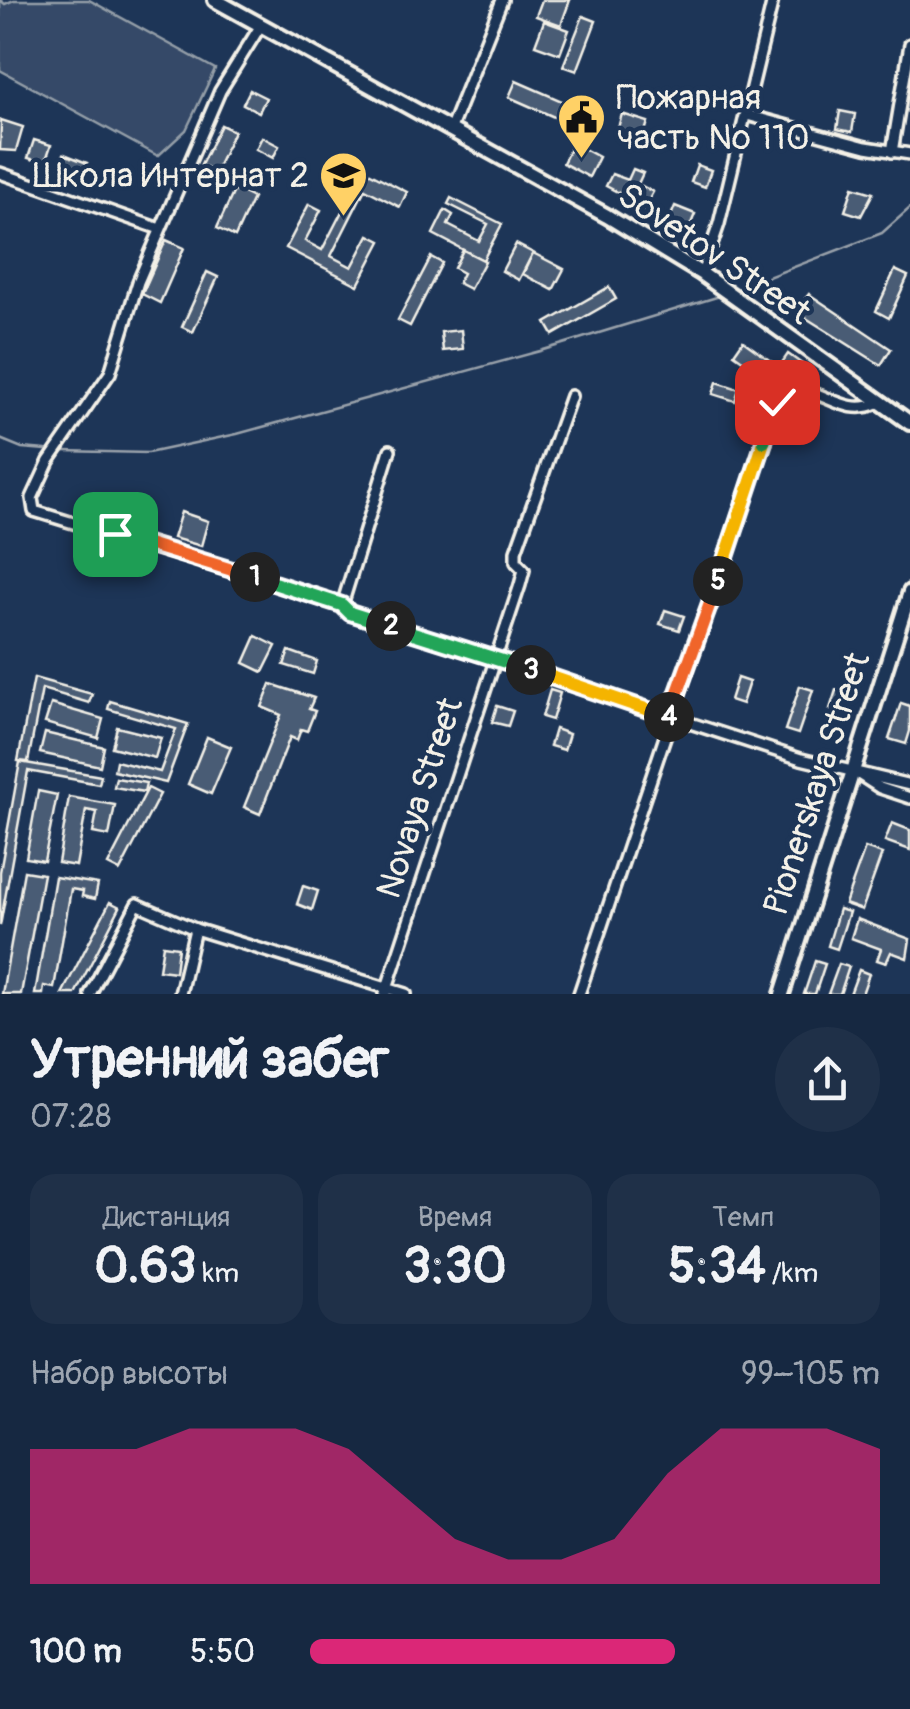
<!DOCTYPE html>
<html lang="ru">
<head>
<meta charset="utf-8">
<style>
	body { margin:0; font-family:Pangolin,sans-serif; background:#1f3048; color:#f1f3f6; height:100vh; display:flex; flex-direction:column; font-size:38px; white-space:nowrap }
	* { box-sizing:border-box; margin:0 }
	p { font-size:32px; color:#9ea6b1 }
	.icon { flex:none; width:55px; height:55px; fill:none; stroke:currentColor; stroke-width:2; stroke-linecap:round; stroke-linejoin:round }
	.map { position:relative; height:994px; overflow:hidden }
	.drawer { display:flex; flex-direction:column; background:#162841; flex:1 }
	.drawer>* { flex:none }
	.pin { position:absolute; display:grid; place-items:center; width:85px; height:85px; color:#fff; margin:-42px; border-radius:20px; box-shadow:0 5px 15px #0006 }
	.km { position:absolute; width:50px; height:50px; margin:-25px; border-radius:50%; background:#222; color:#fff; font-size:28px; line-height:50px; text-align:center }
	.round { display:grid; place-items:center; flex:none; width:105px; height:105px; border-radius:52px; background:#1f3048 }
	.head { display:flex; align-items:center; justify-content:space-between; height:170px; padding:0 30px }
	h1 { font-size:55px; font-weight:700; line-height:75px }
	.stats { display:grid; grid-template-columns:repeat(3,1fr); gap:15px; height:170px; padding:10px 30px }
	.stats div { display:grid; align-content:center; border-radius:25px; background:#1f3048; text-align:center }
	.stats b { font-size:50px; font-weight:700 }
	.stats small { font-size:28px; font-weight:400 }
	.stats p { font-size:28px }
	.chart { height:280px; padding:20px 30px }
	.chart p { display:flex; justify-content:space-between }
	.chart svg { width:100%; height:180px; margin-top:10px; fill:#db2777; opacity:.7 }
	ul { padding:0 30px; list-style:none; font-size:32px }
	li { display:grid; grid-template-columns:160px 120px 1fr; align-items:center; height:75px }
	li i { height:25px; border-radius:12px; background:#db2777 }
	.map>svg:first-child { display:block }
	.green { fill:#354a67; stroke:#949ea8; stroke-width:2.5 }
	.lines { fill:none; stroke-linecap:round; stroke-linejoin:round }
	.stream { stroke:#9aa2ab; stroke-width:2.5 }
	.building { fill:#485b74; stroke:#f4f1e8; stroke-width:2.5 }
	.minor-casing { stroke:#f4f1e8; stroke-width:16 }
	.secondary-casing { stroke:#f4f1e8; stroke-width:20 }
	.minor { stroke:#1d3557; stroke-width:9 }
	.secondary { stroke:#1d3557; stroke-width:12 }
	.split-1-casing { stroke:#fff; stroke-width:20 }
	.split-2-casing { stroke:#fff; stroke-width:20 }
	.split-3-casing { stroke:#fff; stroke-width:20 }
	.split-4-casing { stroke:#fff; stroke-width:20 }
	.split-5-casing { stroke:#fff; stroke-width:20 }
	.split-6-casing { stroke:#fff; stroke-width:20 }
	.split-7-casing { stroke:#fff; stroke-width:20 }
	.split-1 { stroke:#f0652b; stroke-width:12 }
	.split-2 { stroke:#22a559; stroke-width:12 }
	.split-3 { stroke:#22a559; stroke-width:12 }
	.split-4 { stroke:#f5b400; stroke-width:12 }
	.split-5 { stroke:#f0652b; stroke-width:12 }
	.split-6 { stroke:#f5b400; stroke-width:12 }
	.split-7 { stroke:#22a559; stroke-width:12 }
	.labels { text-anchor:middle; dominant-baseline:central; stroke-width:9; stroke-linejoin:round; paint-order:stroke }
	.poi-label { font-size:35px; fill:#f4f1e8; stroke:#1d3557; text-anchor:start }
	.street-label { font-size:35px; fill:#f4f1e8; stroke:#1d3557 }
</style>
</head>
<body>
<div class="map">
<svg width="910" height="994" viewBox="0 0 910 994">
	<rect width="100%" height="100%" fill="#1d3557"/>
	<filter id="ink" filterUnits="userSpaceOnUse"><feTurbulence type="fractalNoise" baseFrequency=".01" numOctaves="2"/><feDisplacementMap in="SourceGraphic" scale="20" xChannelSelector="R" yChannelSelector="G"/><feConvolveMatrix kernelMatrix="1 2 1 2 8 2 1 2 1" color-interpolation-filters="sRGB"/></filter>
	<g filter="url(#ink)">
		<!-- green -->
		<polygon class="green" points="0,0 5,4 14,0 89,0 215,69 186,130 158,156 0,70"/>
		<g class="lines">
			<!-- stream -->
			<g class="stream">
				<polyline points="732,291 882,233 910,208"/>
				<polyline points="0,439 22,448 46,450"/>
				<polyline points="63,451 148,453 237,434 540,351 720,296"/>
			</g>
		</g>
		<!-- building -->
		<g class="building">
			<polygon points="542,0 570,0 561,25 536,16"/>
			<polygon points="583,16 596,21 577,71 563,66"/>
			<polygon points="544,21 569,30 560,54 535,45"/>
			<polygon points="516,81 569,104 561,120 509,97"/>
			<polygon points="250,90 266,98 259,112 243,104"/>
			<polygon points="840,111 855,114 852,132 837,129"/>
			<polygon points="622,114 648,122 643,138 617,131"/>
			<polygon points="1,120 23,127 16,151 0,150"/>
			<polygon points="221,125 234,131 215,172 201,165"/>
			<polygon points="262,137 279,146 273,158 256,149"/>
			<polygon points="34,140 51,145 45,163 28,158"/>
			<polygon points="573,143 599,157 589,177 563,163"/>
			<polygon points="64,154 87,163 81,177 59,168"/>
			<polygon points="334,154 407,192 400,207 365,189 331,256 352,267 369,235 381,241 358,285 286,248 309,204 321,210 305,241 322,250 356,184 326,169"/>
			<polygon points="697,165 711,170 705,187 691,182"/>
			<polygon points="633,169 643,173 631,199 606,186 612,174 628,180"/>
			<polygon points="642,186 653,192 643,210 632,204"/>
			<polygon points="853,187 873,193 861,216 845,211"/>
			<polygon points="235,189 253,198 235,237 217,228"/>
			<polygon points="451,198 502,224 483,260 433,234 445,210 453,215 448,225 479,241 488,224 448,204"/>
			<polygon points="675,206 695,214 688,231 668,223"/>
			<polygon points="166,240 184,248 160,303 142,294"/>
			<polygon points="516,244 533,253 519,280 502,271"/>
			<polygon points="463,250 485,261 470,289 458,283 463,273 454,268"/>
			<polygon points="533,253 564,269 553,290 523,274"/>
			<polygon points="431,257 442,263 410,326 398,320"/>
			<polygon points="895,270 908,276 889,318 876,311"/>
			<polygon points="207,272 218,277 193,332 182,327"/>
			<polygon points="609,287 616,299 553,335 546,323"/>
			<polygon points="809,294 891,349 881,365 795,311"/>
			<polygon points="461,330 463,349 443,351 441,332"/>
			<polygon points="743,341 779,367 788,354 802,364 785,386 776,380 774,382 734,354"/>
			<polygon points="717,382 739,389 735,401 713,394"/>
			<polygon points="181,512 208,521 201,546 173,538"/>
			<polygon points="101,541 119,542 117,558 100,557"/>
			<polygon points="665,610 684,616 679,630 660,624"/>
			<polygon points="256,636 276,646 263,672 244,663"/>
			<polygon points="289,651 317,661 313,674 284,665"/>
			<polygon points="34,678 92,694 89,703 42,689 28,762 18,761"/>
			<polygon points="737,678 749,682 742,704 730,700"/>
			<polygon points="271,684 314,698 309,709 315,711 307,731 301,729 297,740 290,737 260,814 244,807 281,715 262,707"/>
			<polygon points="800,686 813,690 798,734 785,730"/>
			<polygon points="550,690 560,693 552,720 542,717"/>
			<polygon points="836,690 853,696 847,715 830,709"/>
			<polygon points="110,701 188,724 166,783 114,771 116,761 160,772 176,729 108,709"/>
			<polygon points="901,703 910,706 910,731 906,744 889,739"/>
			<polygon points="51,704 103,719 98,738 45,723"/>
			<polygon points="497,706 513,711 508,726 492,722"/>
			<polygon points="117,727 161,738 155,758 112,747"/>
			<polygon points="555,729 569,734 564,750 550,746"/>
			<polygon points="45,733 104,747 100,766 40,753"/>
			<polygon points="207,737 231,747 211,794 188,784"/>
			<polygon points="20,762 101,776 99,784 28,771 0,926 0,872"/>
			<polygon points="116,778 146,783 144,792 114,787"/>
			<polygon points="148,788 160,794 120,871 108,865"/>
			<polygon points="38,791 57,795 44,861 26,858"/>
			<polygon points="69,797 115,805 109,836 93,833 97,812 86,810 76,866 58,863"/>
			<polygon points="892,823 910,830 910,850 885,841"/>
			<polygon points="865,848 882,854 862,910 845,904"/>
			<polygon points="24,871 43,874 21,994 2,994"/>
			<polygon points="55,877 98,884 95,899 82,896 83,891 71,889 54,988 44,986 43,994 35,994"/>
			<polygon points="303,886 318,891 312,910 297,904"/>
			<polygon points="110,902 120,907 75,994 62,994"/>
			<polygon points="839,909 849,912 837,949 828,946"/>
			<polygon points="857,919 910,939 907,958 891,952 886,963 877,960 881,949 851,938"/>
			<polygon points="163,945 178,947 175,972 159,970"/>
			<polygon points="815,961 825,964 815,994 804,994"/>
			<polygon points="839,964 849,967 840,994 828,994"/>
			<polygon points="859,970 869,974 862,994 850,994"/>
		</g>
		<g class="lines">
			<defs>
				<g id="minor">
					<polyline points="261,25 220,91 138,282 110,373 49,461 32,498 34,511 342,605 350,613 801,759 910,785"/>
					<polyline points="747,115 866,147 910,154"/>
					<polyline points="451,128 502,0"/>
					<polyline points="892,152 910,44"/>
					<polyline points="0,173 160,229"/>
					<polyline points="702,274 719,224 773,0"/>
					<polyline points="342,605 390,450"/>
					<polyline points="860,775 880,788 910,798"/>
					<polyline points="90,994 137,904 195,929 406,994"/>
					<polyline points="180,994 195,929"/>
					<polyline points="385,994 520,585 524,570 516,562 516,551 571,396"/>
					<path d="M579 994 777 402 786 390C821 384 842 419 878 403"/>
				</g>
				<g id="secondary">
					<polyline points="215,0 607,216 702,274 910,423"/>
					<polyline points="782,994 910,592"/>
				</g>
			</defs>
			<!-- minor casing -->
			<use href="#minor" class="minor-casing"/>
			<!-- secondary casing -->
			<use href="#secondary" class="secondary-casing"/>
			<!-- minor -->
			<use href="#minor" class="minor"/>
			<!-- secondary -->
			<use href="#secondary" class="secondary"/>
		</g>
	</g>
	<g class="lines" filter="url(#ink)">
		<defs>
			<polyline id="split-1" points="115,534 255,577"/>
			<polyline id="split-2" points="255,577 342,605 350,613 391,626"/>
			<polyline id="split-3" points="391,626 531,670"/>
			<polyline id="split-4" points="531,670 669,717"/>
			<polyline id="split-5" points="669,717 718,581"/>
			<polyline id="split-6" points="718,581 764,442"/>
			<polyline id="split-7" points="764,442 777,402"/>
		</defs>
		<!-- split-1 casing -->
		<use href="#split-1" class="split-1-casing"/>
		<!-- split-2 casing -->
		<use href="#split-2" class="split-2-casing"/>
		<!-- split-3 casing -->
		<use href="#split-3" class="split-3-casing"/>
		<!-- split-4 casing -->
		<use href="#split-4" class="split-4-casing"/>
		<!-- split-5 casing -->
		<use href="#split-5" class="split-5-casing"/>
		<!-- split-6 casing -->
		<use href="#split-6" class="split-6-casing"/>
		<!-- split-7 casing -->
		<use href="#split-7" class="split-7-casing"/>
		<!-- split-1 -->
		<use href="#split-1" class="split-1"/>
		<!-- split-2 -->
		<use href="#split-2" class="split-2"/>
		<!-- split-3 -->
		<use href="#split-3" class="split-3"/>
		<!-- split-4 -->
		<use href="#split-4" class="split-4"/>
		<!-- split-5 -->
		<use href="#split-5" class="split-5"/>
		<!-- split-6 -->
		<use href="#split-6" class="split-6"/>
		<!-- split-7 -->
		<use href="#split-7" class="split-7"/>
	</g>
	<!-- icons -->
	<defs>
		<symbol id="civic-pin" viewBox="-11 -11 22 30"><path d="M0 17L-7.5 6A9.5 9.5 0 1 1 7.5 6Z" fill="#ffd166" stroke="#1d3557"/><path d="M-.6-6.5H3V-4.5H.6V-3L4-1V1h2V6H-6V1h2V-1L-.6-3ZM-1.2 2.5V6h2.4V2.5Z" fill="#111"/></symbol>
		<symbol id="school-pin" viewBox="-11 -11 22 30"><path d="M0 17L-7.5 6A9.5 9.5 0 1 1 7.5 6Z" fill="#ffd166" stroke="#1d3557"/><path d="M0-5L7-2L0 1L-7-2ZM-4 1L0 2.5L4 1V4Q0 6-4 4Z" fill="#111"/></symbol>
	</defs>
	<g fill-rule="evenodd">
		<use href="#civic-pin" x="554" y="90" width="55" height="75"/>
		<use href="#school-pin" x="316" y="148" width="55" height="75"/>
	</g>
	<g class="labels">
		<!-- poi labels -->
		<g class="poi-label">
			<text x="616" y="98">Пожарная<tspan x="616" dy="40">часть № 110</tspan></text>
			<text x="309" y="176" text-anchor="end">Школа Интернат 2</text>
		</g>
		<!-- street labels -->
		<g class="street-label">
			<text transform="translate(714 254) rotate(34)">Sovetov Street</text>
			<text transform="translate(817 784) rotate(-72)">Pionerskaya Street</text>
			<text transform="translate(420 798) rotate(-72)">Novaya Street</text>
		</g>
	</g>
</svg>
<div class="pin" style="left:115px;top:534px;background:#1e9e55"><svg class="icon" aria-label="arrive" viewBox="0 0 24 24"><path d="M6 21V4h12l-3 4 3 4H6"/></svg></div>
<div class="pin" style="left:777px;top:402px;background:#d93025"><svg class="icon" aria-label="check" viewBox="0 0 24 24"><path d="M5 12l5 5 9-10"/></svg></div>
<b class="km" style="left:255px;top:577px">1</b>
<b class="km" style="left:391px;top:626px">2</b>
<b class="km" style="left:531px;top:670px">3</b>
<b class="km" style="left:669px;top:717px">4</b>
<b class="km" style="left:718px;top:581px">5</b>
</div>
<section class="drawer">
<div class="head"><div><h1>Утренний забег</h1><p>07:28</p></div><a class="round"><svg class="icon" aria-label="share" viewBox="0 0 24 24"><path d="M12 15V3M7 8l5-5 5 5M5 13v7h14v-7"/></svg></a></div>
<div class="stats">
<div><p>Дистанция</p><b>0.63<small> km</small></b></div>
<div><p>Время</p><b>3:30</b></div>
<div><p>Темп</p><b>5:34<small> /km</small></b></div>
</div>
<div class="chart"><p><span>Набор высоты</span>99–105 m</p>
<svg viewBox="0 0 160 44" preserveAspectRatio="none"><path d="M0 44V11L10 11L20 11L30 6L40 6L50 6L60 11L70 22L80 33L90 38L100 38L110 33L120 17L130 6L140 6L150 6L160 11V44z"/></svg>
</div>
<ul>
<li><b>100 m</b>5:50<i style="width:64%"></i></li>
</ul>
</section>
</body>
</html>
